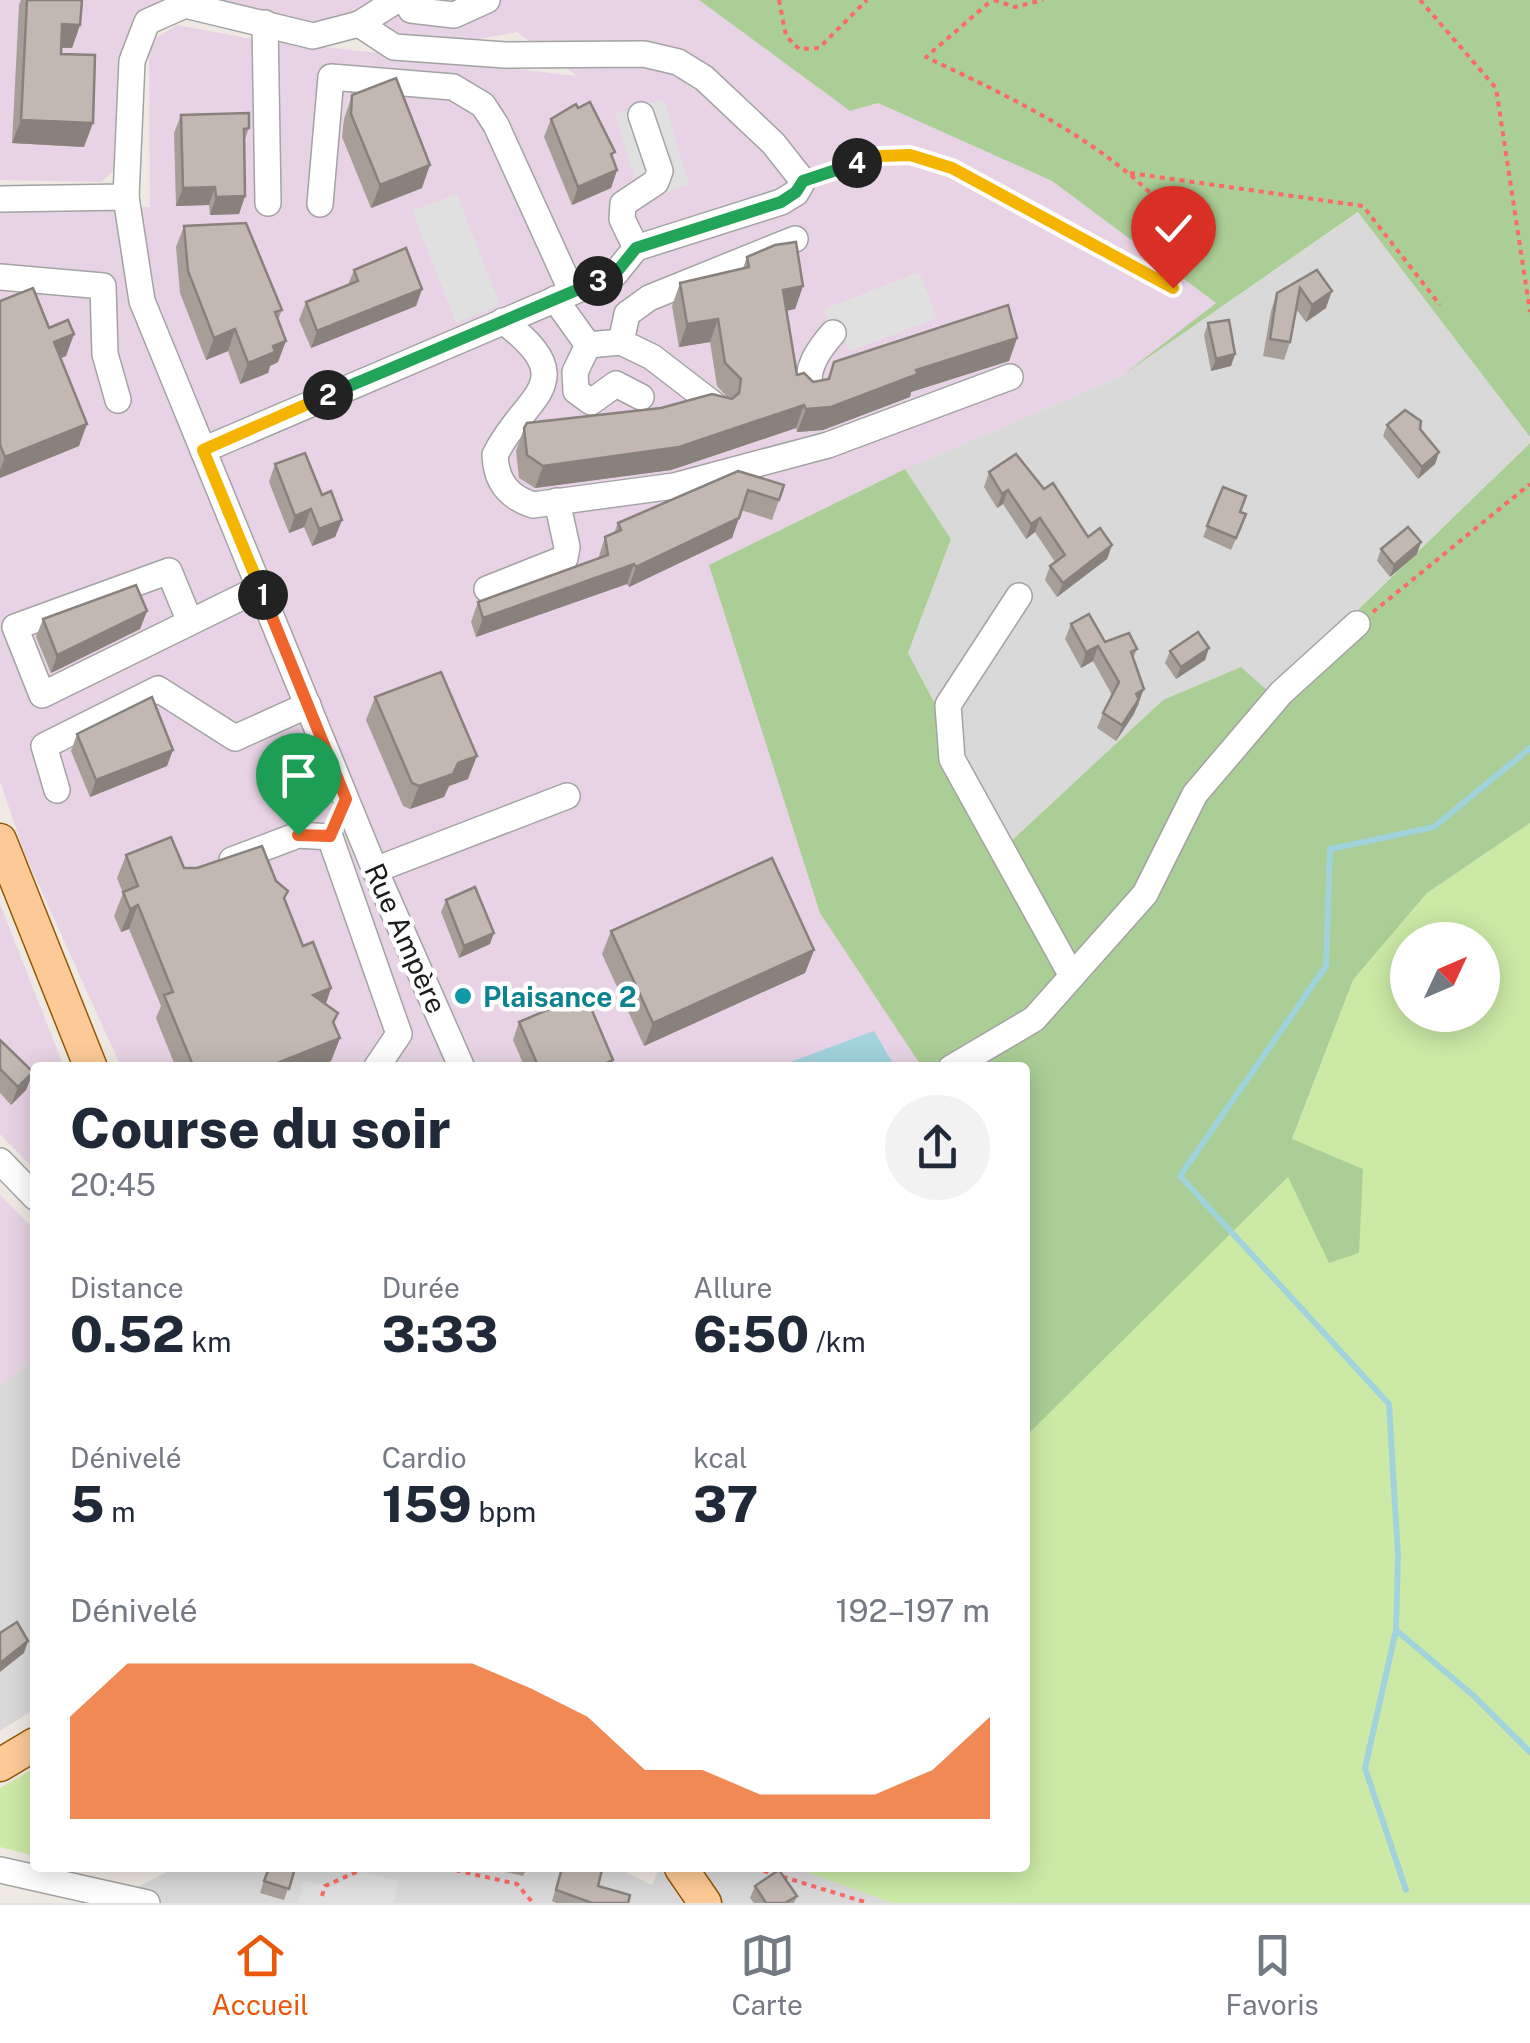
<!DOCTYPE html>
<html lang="fr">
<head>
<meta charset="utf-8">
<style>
	body { margin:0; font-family:"Public Sans",sans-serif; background:#f2f2f3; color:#1f2937; height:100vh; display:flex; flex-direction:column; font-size:38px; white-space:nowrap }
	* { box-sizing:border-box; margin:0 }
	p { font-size:32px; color:#747a83 }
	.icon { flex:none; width:55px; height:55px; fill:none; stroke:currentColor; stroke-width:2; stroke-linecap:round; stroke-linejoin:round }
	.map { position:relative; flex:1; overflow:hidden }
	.side { position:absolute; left:30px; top:1062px; width:1000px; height:810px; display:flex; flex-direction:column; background:#fff; border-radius:10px; box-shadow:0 5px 25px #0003 }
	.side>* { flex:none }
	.needle { width:65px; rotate:46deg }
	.buttons { position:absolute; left:1390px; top:922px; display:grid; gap:20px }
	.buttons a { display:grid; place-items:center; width:110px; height:110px; border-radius:50%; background:#fff; box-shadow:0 5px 25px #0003; font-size:50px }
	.pin { position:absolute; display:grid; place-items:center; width:85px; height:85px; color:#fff; margin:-102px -42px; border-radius:50% 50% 50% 0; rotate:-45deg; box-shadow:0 0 10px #0007 }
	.pin .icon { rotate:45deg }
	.km { position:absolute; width:50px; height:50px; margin:-25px; border-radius:50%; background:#222; color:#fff; font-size:28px; line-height:50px; text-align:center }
	.round { display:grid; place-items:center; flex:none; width:105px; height:105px; border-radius:52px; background:#f2f2f3 }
	.overview { display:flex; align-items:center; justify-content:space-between; height:170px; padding:0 40px }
	h1 { font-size:55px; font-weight:800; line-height:75px }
	.stats { display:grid; grid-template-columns:repeat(3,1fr); gap:15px; height:170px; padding:10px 40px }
	.stats div { display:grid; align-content:center }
	.stats b { font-size:50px; font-weight:800 }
	.stats small { font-size:28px; font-weight:400 }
	.stats p { font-size:28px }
	.chart { height:280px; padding:20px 40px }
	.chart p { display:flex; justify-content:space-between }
	.chart svg { width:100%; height:180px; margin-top:10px; fill:#ea580c; opacity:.7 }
	.menu { display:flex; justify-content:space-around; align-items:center; height:140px; border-top:2px solid #e0e1e3; background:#fff; font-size:28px; color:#747a83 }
	.menu a { display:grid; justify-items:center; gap:5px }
	.menu .selected { color:#ea580c }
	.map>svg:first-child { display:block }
	.residential { fill:#dad9d9 }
	.industrial { fill:#e7d3e5 }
	.grass { fill:#cceaa6; fill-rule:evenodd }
	.forest { fill:#aace95 }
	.parking { fill:#e0e0e0 }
	.water { fill:#a1d3dd }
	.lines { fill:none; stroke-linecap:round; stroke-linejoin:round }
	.stream { stroke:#a1d3dd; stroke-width:6 }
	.minor-casing { stroke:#a3a3a3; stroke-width:28 }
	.major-casing { stroke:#945900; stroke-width:35 }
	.path { stroke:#fc6a65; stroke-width:4; stroke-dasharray:5 5; stroke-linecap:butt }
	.minor { stroke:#fff; stroke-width:25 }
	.major { stroke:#fdca97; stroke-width:32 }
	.wall { fill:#a79e98 }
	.shaded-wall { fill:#88817c }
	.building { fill:#c2b8b1; stroke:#88817c; stroke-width:2.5 }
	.split-1-casing { stroke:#fff; stroke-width:20 }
	.split-2-casing { stroke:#fff; stroke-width:20 }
	.split-3-casing { stroke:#fff; stroke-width:20 }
	.split-4-casing { stroke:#fff; stroke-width:20 }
	.split-5-casing { stroke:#fff; stroke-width:20 }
	.split-1 { stroke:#f0652b; stroke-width:12 }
	.split-2 { stroke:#f5b400; stroke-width:12 }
	.split-3 { stroke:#22a559; stroke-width:12 }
	.split-4 { stroke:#22a559; stroke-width:12 }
	.split-5 { stroke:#f5b400; stroke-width:12 }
	.culture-dot { fill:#0f9aa8; stroke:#fff; stroke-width:4 }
	.labels { text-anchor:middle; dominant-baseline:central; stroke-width:9; stroke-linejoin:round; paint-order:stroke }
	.street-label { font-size:28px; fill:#1c1c1c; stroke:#fff }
	.culture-label { font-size:28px; font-weight:bold; fill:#0d838f; stroke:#fff; text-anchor:start }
</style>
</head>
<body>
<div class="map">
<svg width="1530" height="1903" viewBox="0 0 1530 1903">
	<rect width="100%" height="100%" fill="#eee9e2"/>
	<!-- residential -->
	<g class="residential">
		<polygon points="1359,212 1530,437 1530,443 1270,694 1163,700 1009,843 908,653 951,539 905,469 1123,375"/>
		<polygon points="35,1359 35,1709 0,1731 0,1384"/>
		<polygon points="175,1868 618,1868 652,1885 659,1868 796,1868 893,1903 106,1903"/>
	</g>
	<!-- industrial -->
	<g class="industrial">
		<polygon points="0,0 162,0 134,17 126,42 120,163 102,182 0,180"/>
		<polygon points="209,0 699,0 850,111 878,103 1052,181 1217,304 1123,375 905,469 709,565 924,1068 121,1067 24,852 0,781 0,211 150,207 149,42 177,25 247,38 577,76 517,32 452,44 310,27"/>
		<polygon points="0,904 64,1067 35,1068 35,1170 0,1134"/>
		<polygon points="0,1195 35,1230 35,1359 0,1384"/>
	</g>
	<!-- grass -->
	<g class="grass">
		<path d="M1530 823V1903H893L796 1868H1025V1430L1292 1140 1353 980 1427 893ZM1408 940H1482V1015H1408Z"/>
		<polygon points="35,1768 35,1856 0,1847 0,1788"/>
	</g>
	<!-- forest -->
	<g class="forest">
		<polygon points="699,0 1530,0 1530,437 1358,212 1123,375 1216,303 1052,181 878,103 850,111"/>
		<polygon points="1530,443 1530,823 1427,893 1353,980 1292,1139 1363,1169 1359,1253 1329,1263 1288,1177 1025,1437 1025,1068 922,1067 820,913 709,565 905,469 951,539 908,653 1009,843 1163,700 1241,667 1271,694"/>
	</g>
	<!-- parking -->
	<g class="parking">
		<polygon points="664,99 689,185 641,199 615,114"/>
		<polygon points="457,194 500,305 456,323 412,211"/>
		<polygon points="919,272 937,318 850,351 841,329 833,333 824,309"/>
		<polygon points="362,1872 399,1881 393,1903 298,1903 304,1881 330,1887"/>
	</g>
	<!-- water -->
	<polygon class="water" points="874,1031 895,1067 777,1067"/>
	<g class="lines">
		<!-- stream -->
		<g class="stream">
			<polyline points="1530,748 1434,827 1330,849 1326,966 1180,1176 1389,1404 1398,1555 1396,1630 1475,1697 1530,1752"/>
			<polyline points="1396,1630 1365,1768 1406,1890"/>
		</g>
		<defs>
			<g id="minor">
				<polyline points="406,0 411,10 454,15 487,0"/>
				<polyline points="265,23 268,203"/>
				<polyline points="359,24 394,47 505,55 644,54 678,62 704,78 773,143 803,181 796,193 781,202 636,248"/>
				<polyline points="126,197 132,61 147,22 185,5 313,36 359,24 397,0"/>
				<polyline points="0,199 126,197 142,301 375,870 462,1068"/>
				<polyline points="320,204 331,77 453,87 483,105 496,125 572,292"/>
				<polyline points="636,248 622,219 623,204 656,182 660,171 641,115"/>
				<polyline points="0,277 103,286 105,354 118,400"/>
				<polyline points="555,299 588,345 575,372 576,391 591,402 616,384 641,397"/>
				<path d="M503 321C585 383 524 395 495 455 496 481 508 497 533 505L674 486 828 445 1010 377"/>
				<polyline points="621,342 652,357 717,407"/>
				<polyline points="588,345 621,342 627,314 649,298 795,239"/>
				<path d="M810 390C805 368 819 349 833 333"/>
				<polyline points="203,450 615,274 636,248"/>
				<polyline points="487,589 565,558 567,547 557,501"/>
				<polyline points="1019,596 948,705 952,759 1072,976"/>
				<polyline points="190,622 169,571 15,627 42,695 260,588"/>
				<polyline points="57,790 44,746 158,689 235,738 308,705"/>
				<polyline points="232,860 298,835 330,837 399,1034 376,1068"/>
				<polyline points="375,870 567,796"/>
				<polyline points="951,1068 1034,1019 1145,894 1195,794 1281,693 1357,624"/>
				<polyline points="0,1161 35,1197"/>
				<polyline points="0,1870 147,1903"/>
			</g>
			<g id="major">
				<polyline points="0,840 91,1068"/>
				<polyline points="0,1765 35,1744"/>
				<polyline points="681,1868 705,1903"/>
			</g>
		</defs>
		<!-- minor casing -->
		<use href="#minor" class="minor-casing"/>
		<!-- major casing -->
		<use href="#major" class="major-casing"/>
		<!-- path -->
		<g class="path">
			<polyline points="779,0 786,36 799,49 819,48 867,0"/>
			<polyline points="994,0 1015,7 1043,0"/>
			<polyline points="1420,0 1496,88 1530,312"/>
			<polyline points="1130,173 1363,206 1440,305"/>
			<path d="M822 175 880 155H910L952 169 1173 287 1201 255C1139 156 1028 106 926 57L992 0"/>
			<polyline points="1373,612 1530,484"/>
			<polyline points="446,1868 517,1884 533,1903"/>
			<polyline points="754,1868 868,1903"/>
			<polyline points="322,1896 325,1886 365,1868"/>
		</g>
		<!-- minor -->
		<use href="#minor" class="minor"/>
		<!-- major -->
		<use href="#major" class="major"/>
	</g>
	<!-- wall -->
	<g class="wall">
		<polygon points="21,0 82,0 80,25 72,48 61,48 61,54 84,147 12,143 19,5"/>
		<polygon points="352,95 422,188 371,208 342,137 344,119"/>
		<polygon points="181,115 249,128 244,142 245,196 239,214 210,215 209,205 176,206 174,133"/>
		<polygon points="551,119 613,159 617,170 611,188 572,205 544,137"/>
		<polygon points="184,226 282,310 278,320 278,362 270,366 268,373 240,384 228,351 206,360 180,293 176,247"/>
		<polygon points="747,257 803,286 795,309 786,311 797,375 813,382 827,380 834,362 1017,338 1009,361 911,392 910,397 823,430 797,432 796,428 671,470 535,488 519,478 516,451 524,428 728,398 717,386 710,342 679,347 672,306 680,283 743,268"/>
		<polygon points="354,270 422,289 416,306 311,348 299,320 306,302 348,285"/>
		<polygon points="1317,270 1326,308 1306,322 1296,309 1290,342 1284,360 1263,356 1271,311 1277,293"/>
		<polygon points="0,301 49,328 74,334 66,356 61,358 79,446 0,478"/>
		<polygon points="1208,323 1235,354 1231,366 1211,371 1204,335"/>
		<polygon points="1387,425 1420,429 1439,452 1435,464 1418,479 1383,436"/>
		<polygon points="275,464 322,495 342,520 335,537 312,546 304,527 289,533 269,482"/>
		<polygon points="738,471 779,500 772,520 741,510 732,538 629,587 627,584 476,637 471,622 478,602 598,559 605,537 614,533 618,523"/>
		<polygon points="989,472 1044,489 1088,537 1112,545 1107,559 1057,597 1045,580 1050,566 1055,562 1035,532 1026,539 1003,504 997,508 984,487"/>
		<polygon points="1223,487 1241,512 1242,526 1231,550 1203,537"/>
		<polygon points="1381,549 1417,554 1390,577 1377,561"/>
		<polygon points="147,611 140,629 51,673 36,637 43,619"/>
		<polygon points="1071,624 1105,642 1137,649 1133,659 1139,704 1116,741 1097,728 1103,713 1112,695 1093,661 1081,668 1065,639"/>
		<polygon points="1209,648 1205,660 1176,679 1165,663 1170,651"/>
		<polygon points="375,697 468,779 449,786 444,797 410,809 403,806 366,720"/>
		<polygon points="77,734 167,766 90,797 71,751"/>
		<polygon points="126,855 184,868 284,900 303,946 331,988 326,1004 338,1013 334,1023 340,1038 331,1061 315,1068 176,1068 156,1018 161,1006 129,929 121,932 114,916 123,893 117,878"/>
		<polygon points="446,900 490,944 459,958 441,912"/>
		<polygon points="611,931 814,950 805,973 644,1046 602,954"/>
		<polygon points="519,1022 610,1068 525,1068 513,1040"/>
		<polygon points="0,1040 33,1072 26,1090 11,1105 0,1093"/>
		<polygon points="268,1868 295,1868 284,1900 260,1893"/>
		<polygon points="307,1868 328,1868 320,1872"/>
		<polygon points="488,1868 527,1868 523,1876"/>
		<polygon points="562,1868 598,1886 628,1903 556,1903 552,1901"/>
		<polygon points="755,1886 797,1896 794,1903 754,1903 750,1898"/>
	</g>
	<!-- shaded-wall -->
	<g class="shaded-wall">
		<polygon points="62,24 80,25 72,48 54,47"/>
		<polygon points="21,120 93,123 84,147 12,143"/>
		<polygon points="430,165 422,188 371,208 380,185"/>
		<polygon points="617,170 611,188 572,205 578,187"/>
		<polygon points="215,187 209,205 176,206 183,188"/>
		<polygon points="245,196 239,214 210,215 216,197"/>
		<polygon points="803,286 795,309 775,313 783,290"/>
		<polygon points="422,289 416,306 311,348 317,331"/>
		<polygon points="1332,291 1326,308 1306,322 1312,305"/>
		<polygon points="718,319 710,342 679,347 687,324"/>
		<polygon points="235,329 228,351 206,360 214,338"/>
		<polygon points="74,334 66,356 46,364 54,342"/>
		<polygon points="1017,338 1009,361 911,392 910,397 823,430 797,432 806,409 916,370"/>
		<polygon points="286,341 278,362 270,366 268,373 240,384 248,363 273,346"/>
		<polygon points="1235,354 1231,366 1211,371 1216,359"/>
		<polygon points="804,405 796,428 671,470 535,488 543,466"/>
		<polygon points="87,424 79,446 0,478 0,470 5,457"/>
		<polygon points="1439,452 1435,464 1418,479 1422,467"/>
		<polygon points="1008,490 1003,504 997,508 1002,494"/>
		<polygon points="311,509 304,527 289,533 295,516"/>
		<polygon points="739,518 732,538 629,587 636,567"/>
		<polygon points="1040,518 1035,532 1026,539 1031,524"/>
		<polygon points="342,520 335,537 312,546 319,529"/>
		<polygon points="1421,542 1417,554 1390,577 1394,565"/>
		<polygon points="1112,545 1107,559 1057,597 1063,583"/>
		<polygon points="634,564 627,584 476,637 483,618"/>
		<polygon points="147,611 140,629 51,673 57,655"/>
		<polygon points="1098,646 1093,661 1081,668 1086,652"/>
		<polygon points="1209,648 1205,660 1176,679 1181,667"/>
		<polygon points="1144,689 1134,714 1116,741 1136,694"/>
		<polygon points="173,750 167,766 90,797 96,780"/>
		<polygon points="477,756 468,779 449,786 444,797 410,809 419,786 458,763"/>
		<polygon points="138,905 129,929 121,932 130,909"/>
		<polygon points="494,933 490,944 459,958 464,946"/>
		<polygon points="814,950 805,973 644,1046 653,1023"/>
		<polygon points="331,988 323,1012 313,995"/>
		<polygon points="338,1013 329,1036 340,1038 331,1061 315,1068 265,1068 333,1022"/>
		<polygon points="613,1060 610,1068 596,1068"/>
		<polygon points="33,1072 26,1090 11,1105 18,1087"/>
		<polygon points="28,1641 24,1653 0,1672 0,1663"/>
	</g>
	<!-- building -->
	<g class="building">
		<polygon points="27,0 82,0 80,25 62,24 61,54 95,55 93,123 21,120"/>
		<polygon points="396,78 430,165 380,185 351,114 352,95"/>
		<polygon points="590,102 615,152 611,154 617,170 578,187 551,119 576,104 578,108"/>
		<polygon points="249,113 249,128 244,129 245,196 216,197 215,187 183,188 181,115"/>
		<polygon points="246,223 282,310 275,312 286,341 273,346 275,352 248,363 235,329 214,338 188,271 184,226"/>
		<polygon points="796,242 803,286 783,290 797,375 804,373 813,382 829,379 834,362 1008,305 1017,338 916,370 918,374 831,407 806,409 804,405 679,447 543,466 527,455 524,428 527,423 661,408 712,394 732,399 739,393 741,379 725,363 718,319 687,324 680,283 749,267 747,257 775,245"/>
		<polygon points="406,248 422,289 317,331 306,302 358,281 354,270"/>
		<polygon points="1317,270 1332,291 1312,305 1300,288 1290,342 1270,339 1277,293"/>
		<polygon points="33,288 49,328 68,320 74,334 54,342 87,424 5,457 0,445 0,301"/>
		<polygon points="1229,320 1235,354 1216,359 1208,323"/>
		<polygon points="1405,410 1421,421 1420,429 1439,452 1422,467 1387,425"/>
		<polygon points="305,453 322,495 331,491 342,520 319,529 311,509 295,516 275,464"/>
		<polygon points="1016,454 1044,489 1053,483 1088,537 1100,528 1112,545 1063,583 1050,566 1065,555 1040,518 1031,524 1008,490 1002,494 989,472"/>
		<polygon points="738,471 784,485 779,500 748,490 739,518 636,567 634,564 483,618 478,602 608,555 605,537 621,530 618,523"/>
		<polygon points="1223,487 1246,496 1240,512 1246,514 1236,538 1207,526"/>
		<polygon points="1408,527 1421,542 1394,565 1381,549"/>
		<polygon points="136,585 147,611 57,655 43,619"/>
		<polygon points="1089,614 1105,642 1129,633 1137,649 1131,652 1144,689 1136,694 1139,699 1122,725 1103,713 1119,682 1098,646 1086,652 1071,624"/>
		<polygon points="1198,632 1209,648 1181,667 1170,651"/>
		<polygon points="441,672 477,756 458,763 453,774 419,786 412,783 375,697"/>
		<polygon points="152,697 173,750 96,780 77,734"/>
		<polygon points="171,837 184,868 197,868 262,846 276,881 288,891 284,898 303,946 313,942 331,988 313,995 338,1013 333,1022 340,1038 265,1068 194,1068 164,995 173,992 138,905 130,909 123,892 138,886 126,855"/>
		<polygon points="772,858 814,950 653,1023 611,931"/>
		<polygon points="475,887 494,933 464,946 446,900"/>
		<polygon points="585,994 613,1060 596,1068 539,1068 519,1022"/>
		<polygon points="0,1040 33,1072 18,1087 0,1069"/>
		<polygon points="17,1622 28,1641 0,1663 0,1633"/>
		<polygon points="269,1868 295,1868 289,1889 264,1881"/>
		<polygon points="562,1868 593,1868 602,1870 598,1886 630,1895 628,1903 592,1903 556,1890"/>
		<polygon points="779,1870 797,1896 785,1903 766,1903 755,1886"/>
	</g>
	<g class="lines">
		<defs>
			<polyline id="split-1" points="263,595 346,799 330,836 298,835"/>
			<polyline id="split-2" points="263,595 203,450 328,395"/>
			<polyline id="split-3" points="328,395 598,281"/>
			<polyline id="split-4" points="598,281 615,274 636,248 781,202 796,192 803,181 857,163"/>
			<polyline id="split-5" points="857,163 880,156 910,155 952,168 1173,288"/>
		</defs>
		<!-- split-1 casing -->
		<use href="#split-1" class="split-1-casing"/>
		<!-- split-2 casing -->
		<use href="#split-2" class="split-2-casing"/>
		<!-- split-3 casing -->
		<use href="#split-3" class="split-3-casing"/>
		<!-- split-4 casing -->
		<use href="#split-4" class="split-4-casing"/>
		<!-- split-5 casing -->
		<use href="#split-5" class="split-5-casing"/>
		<!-- split-1 -->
		<use href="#split-1" class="split-1"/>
		<!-- split-2 -->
		<use href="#split-2" class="split-2"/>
		<!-- split-3 -->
		<use href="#split-3" class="split-3"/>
		<!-- split-4 -->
		<use href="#split-4" class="split-4"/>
		<!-- split-5 -->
		<use href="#split-5" class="split-5"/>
	</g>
	<!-- markers -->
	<circle class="culture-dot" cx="463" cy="996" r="10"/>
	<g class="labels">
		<!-- street labels -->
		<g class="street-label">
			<text transform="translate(406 938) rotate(66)">Rue Ampère</text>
		</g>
		<!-- culture labels -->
		<g class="culture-label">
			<text x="483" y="996">Plaisance 2</text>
		</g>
	</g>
</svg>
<div class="buttons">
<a><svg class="needle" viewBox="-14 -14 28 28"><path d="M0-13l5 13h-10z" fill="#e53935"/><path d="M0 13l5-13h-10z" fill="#747a83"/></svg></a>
</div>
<div class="pin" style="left:298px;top:835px;background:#1e9e55"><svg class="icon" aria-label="arrive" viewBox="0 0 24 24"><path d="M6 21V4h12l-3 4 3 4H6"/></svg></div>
<div class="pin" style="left:1173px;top:288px;background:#d93025"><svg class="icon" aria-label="check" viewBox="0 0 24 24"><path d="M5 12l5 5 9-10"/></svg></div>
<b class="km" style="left:263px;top:595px">1</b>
<b class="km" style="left:328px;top:395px">2</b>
<b class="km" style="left:598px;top:281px">3</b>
<b class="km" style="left:857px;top:163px">4</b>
<section class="side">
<div class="overview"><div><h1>Course du soir</h1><p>20:45</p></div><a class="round"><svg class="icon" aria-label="share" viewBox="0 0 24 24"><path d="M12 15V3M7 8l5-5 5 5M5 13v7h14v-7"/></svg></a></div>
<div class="stats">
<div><p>Distance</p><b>0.52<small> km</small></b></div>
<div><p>Durée</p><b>3:33</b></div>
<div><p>Allure</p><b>6:50<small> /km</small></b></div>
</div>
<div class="stats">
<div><p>Dénivelé</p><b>5<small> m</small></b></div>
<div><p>Cardio</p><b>159<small> bpm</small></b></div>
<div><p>kcal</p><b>37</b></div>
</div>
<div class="chart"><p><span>Dénivelé</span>192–197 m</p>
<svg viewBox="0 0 160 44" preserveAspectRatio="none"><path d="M0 44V19L10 6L20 6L30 6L40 6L50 6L60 6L70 6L80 12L90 19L100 32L110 32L120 38L130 38L140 38L150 32L160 19V44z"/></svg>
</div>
</section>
</div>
<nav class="menu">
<a class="selected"><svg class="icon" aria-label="home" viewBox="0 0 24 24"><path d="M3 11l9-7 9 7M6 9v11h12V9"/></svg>Accueil</a>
<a><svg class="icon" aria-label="map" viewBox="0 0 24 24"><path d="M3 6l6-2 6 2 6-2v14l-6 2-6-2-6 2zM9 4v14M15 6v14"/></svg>Carte</a>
<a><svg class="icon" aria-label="saved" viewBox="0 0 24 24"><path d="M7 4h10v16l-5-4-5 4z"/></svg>Favoris</a>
</nav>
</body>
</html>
